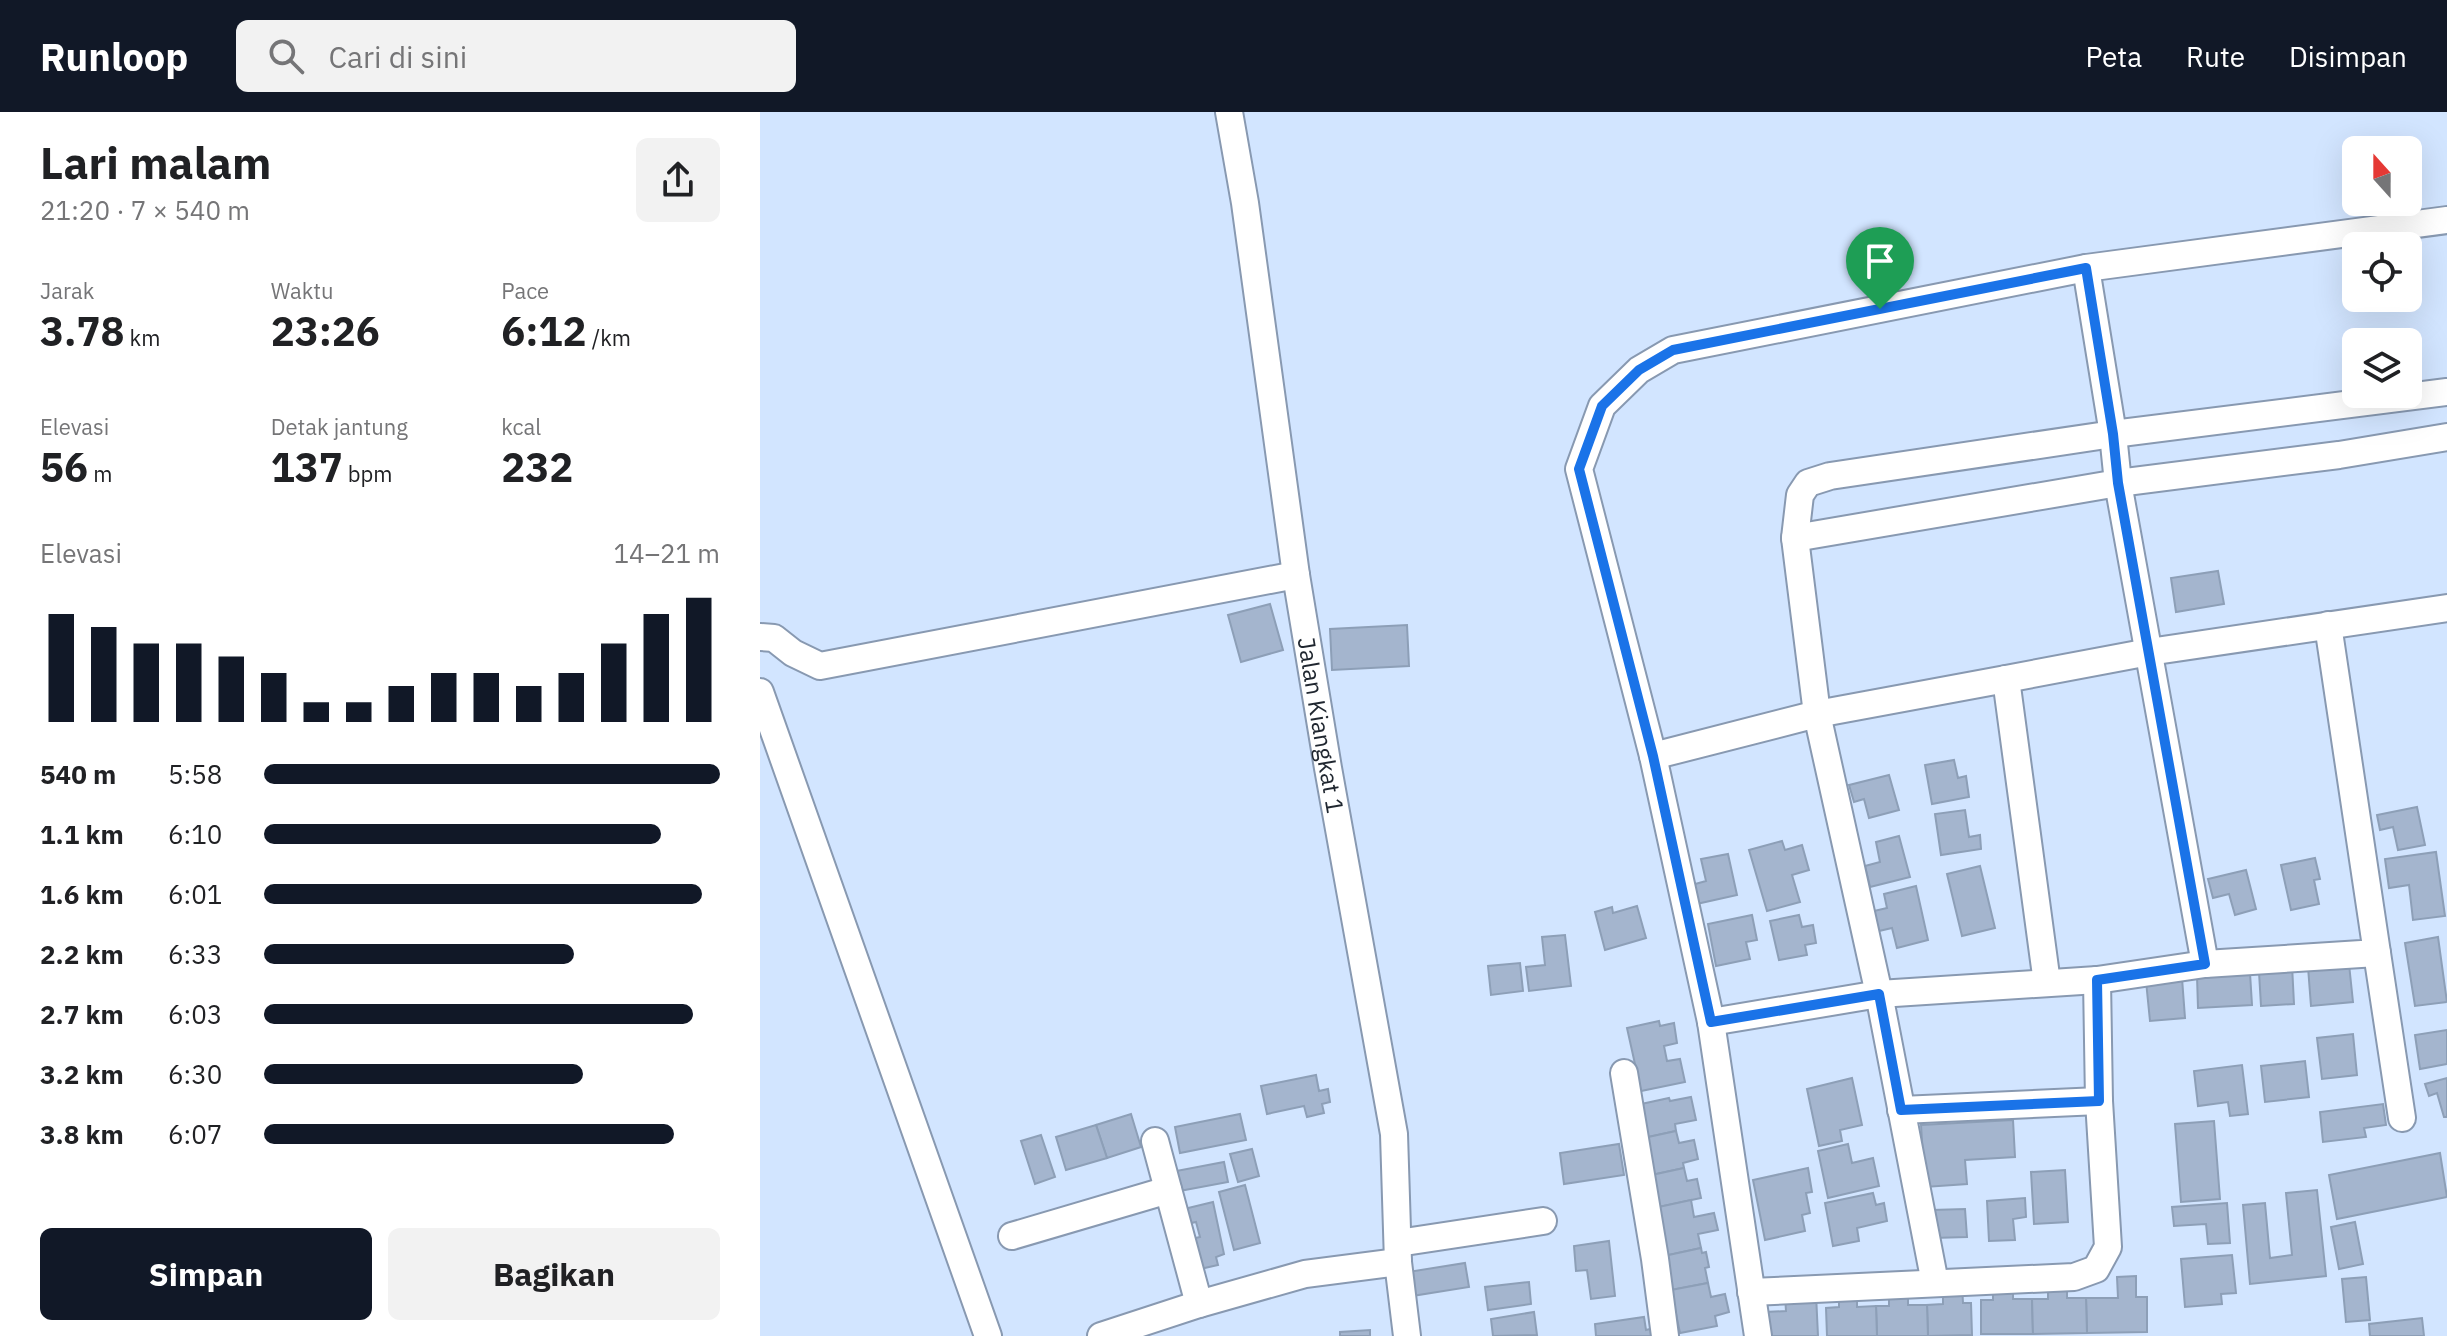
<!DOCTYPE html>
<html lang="id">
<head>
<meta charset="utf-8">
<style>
	body { margin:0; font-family:"IBM Plex Sans",sans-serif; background:#f2f2f2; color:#202124; height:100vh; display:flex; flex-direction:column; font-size:30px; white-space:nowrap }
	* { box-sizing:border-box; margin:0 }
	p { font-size:26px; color:#757577 }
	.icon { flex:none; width:44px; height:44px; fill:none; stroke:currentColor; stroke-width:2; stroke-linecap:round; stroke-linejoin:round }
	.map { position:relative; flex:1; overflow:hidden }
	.sheet { display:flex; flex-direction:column; background:#fff; width:760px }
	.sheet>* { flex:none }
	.needle { width:52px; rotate:339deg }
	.tools { position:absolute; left:1582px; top:24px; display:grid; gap:16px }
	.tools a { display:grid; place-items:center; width:80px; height:80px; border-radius:12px; background:#fff; box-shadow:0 8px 32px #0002; font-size:40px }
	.pin { position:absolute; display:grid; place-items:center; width:68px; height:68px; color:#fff; margin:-82px -34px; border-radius:50% 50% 50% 0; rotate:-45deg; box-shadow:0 0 8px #0007 }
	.pin .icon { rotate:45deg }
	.round { display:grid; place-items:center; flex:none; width:84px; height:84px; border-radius:12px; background:#f2f2f2 }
	.head { display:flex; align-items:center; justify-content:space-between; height:136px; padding:0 40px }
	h1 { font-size:44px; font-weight:700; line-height:60px }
	.metrics { display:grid; grid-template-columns:repeat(3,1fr); gap:12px; height:136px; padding:8px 40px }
	.metrics div { display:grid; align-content:center }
	.metrics b { font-size:40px; font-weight:700 }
	.metrics small { font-size:22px; font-weight:400 }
	.metrics p { font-size:22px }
	.chart { height:224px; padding:16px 40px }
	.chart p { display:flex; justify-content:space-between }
	.chart svg { width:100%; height:144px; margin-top:8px; stroke:#111827; stroke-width:6 }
	.action { display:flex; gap:16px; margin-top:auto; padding:16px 40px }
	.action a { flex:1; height:92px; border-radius:12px; background:#111827; color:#fff; font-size:32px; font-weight:700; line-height:92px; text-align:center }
	.action a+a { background:#f2f2f2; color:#202124 }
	ul { padding:0 40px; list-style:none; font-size:26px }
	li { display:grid; grid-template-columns:128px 96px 1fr; align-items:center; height:60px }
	li i { height:20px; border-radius:10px; background:#111827 }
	header { display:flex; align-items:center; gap:48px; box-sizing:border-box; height:112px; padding:0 40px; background:#111827; color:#fff }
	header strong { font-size:38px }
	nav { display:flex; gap:44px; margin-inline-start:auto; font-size:28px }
	.search { width:560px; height:72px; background:#f2f2f2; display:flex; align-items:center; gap:20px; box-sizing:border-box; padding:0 28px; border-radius:12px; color:#757577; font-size:30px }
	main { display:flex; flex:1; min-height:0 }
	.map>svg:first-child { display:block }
	.building { fill:#a4b5ce; stroke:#8d9fb7; stroke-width:2 }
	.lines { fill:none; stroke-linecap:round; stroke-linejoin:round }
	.minor-casing { stroke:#8899b1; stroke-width:30 }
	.minor { stroke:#fff; stroke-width:26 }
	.route-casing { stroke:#fff; stroke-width:16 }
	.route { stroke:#1a73e8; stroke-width:10 }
	.labels { text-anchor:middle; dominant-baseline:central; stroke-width:8; stroke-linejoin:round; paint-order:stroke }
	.street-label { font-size:24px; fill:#1f262f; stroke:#e9f1fb }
</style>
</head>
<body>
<header>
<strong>Runloop</strong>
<div class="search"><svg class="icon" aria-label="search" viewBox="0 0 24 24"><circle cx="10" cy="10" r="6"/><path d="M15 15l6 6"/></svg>Cari di sini</div>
<nav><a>Peta</a><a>Rute</a><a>Disimpan</a></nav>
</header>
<main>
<section class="sheet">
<div class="head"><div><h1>Lari malam</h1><p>21:20 · 7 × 540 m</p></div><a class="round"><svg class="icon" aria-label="share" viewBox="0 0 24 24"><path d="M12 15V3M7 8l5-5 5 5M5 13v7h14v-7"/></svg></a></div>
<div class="metrics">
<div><p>Jarak</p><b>3.78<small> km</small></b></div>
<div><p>Waktu</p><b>23:26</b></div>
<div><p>Pace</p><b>6:12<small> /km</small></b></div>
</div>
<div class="metrics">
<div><p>Elevasi</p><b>56<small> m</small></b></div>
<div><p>Detak jantung</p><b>137<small> bpm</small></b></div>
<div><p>kcal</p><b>232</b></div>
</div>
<div class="chart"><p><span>Elevasi</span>14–21 m</p>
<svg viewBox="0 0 160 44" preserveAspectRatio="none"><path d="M5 44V11M15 44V15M25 44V20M35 44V20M45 44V24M55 44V29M65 44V38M75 44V38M85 44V33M95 44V29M105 44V29M115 44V33M125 44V29M135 44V20M145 44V11M155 44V6"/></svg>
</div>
<ul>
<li><b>540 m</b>5:58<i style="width:100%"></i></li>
<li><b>1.1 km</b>6:10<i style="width:87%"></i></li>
<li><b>1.6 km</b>6:01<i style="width:96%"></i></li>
<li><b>2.2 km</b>6:33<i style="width:68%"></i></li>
<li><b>2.7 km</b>6:03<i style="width:94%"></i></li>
<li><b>3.2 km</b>6:30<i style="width:70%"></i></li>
<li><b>3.8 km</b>6:07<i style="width:90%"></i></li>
</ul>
<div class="action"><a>Simpan</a><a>Bagikan</a></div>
</section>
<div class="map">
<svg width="1687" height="1224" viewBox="0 0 1687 1224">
	<rect width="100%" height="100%" fill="#d2e5ff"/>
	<!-- building -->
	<g class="building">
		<polygon points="1458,459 1464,492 1416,500 1411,466"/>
		<polygon points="510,492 523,538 481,550 468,503"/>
		<polygon points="647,513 649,554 572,558 570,517"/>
		<polygon points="1194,648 1198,666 1206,664 1209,685 1172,692 1165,653"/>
		<polygon points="1129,663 1139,698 1109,706 1104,687 1094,690 1089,673"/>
		<polygon points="1657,695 1665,733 1638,738 1633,715 1620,718 1617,703"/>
		<polygon points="1205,698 1209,725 1220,723 1221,737 1181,743 1175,702"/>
		<polygon points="1139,724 1150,765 1110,775 1105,754 1120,750 1116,730"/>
		<polygon points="1022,729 1025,738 1042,733 1049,758 1032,763 1040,790 1007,799 989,738"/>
		<polygon points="1676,740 1685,804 1653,808 1649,773 1629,776 1625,747"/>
		<polygon points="968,742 977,783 932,793 928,774 946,769 941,747"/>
		<polygon points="1555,746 1560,767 1554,768 1559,792 1531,798 1521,753"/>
		<polygon points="1220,754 1235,816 1202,824 1187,762"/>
		<polygon points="1486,758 1496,797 1475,803 1469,782 1453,786 1448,767"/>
		<polygon points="1156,774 1168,828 1137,836 1132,816 1119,819 1114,799 1127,796 1124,782"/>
		<polygon points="877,794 886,826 845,838 835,800 852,795 853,801"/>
		<polygon points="992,803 997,828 986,830 990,847 956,854 948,812"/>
		<polygon points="1039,803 1042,815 1053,813 1056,831 1045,833 1047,843 1019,848 1010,809"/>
		<polygon points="805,823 811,874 769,879 766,855 785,853 782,825"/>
		<polygon points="1678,825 1687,890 1655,894 1645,831"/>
		<polygon points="760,851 763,879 731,883 728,854"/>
		<polygon points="1589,852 1593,890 1551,894 1548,855"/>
		<polygon points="1532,853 1534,892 1501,894 1499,860"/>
		<polygon points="1490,861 1492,893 1438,896 1437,864"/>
		<polygon points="1422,866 1425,906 1390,909 1386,869"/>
		<polygon points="899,909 900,914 914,911 917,931 904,934 907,949 920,947 925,970 881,979 867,916"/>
		<polygon points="1687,918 1687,952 1660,957 1655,923"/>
		<polygon points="1593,922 1597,963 1562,967 1557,926"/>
		<polygon points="1545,949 1549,985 1505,990 1501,954"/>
		<polygon points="1482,953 1488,1002 1470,1004 1468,990 1438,994 1434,959"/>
		<polygon points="556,963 559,979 568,977 570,990 562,992 564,1001 547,1005 544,994 507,1002 501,974"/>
		<polygon points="1092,966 1102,1013 1080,1018 1082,1029 1059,1034 1047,977"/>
		<polygon points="1687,966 1687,1005 1684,1005 1677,981 1669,984 1665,972"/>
		<polygon points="931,985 936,1008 915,1012 916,1019 879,1027 872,994 909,986 910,989"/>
		<polygon points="1623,992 1626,1013 1604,1016 1606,1025 1563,1030 1560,1000"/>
		<polygon points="371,1002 381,1035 347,1046 336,1013"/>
		<polygon points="480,1002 486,1028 420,1041 415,1015"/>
		<polygon points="1253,1008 1255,1045 1205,1048 1207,1072 1165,1075 1161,1013"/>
		<polygon points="1454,1009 1460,1087 1421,1090 1415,1012"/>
		<polygon points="336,1013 347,1046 306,1058 296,1025"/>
		<polygon points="916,1019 919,1031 934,1028 938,1047 923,1051 924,1056 887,1064 879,1027"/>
		<polygon points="281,1023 295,1065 275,1072 261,1029"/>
		<polygon points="859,1032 864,1063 804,1072 800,1041"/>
		<polygon points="1088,1032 1092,1051 1113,1046 1119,1074 1068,1086 1058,1039"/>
		<polygon points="492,1037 499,1064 478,1070 470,1042"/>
		<polygon points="1680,1041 1687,1085 1577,1107 1569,1063"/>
		<polygon points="464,1050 468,1070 414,1080 411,1060"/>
		<polygon points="924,1056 927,1069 937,1067 941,1086 894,1096 887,1064"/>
		<polygon points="1048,1056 1052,1080 1046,1081 1050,1101 1042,1103 1045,1119 1005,1128 993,1068"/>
		<polygon points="1305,1058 1308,1110 1274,1112 1271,1060"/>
		<polygon points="485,1073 500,1131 474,1138 459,1080"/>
		<polygon points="1557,1078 1566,1164 1490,1172 1483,1093 1505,1091 1510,1146 1532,1143 1526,1081"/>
		<polygon points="1113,1081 1116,1093 1124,1091 1127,1109 1097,1116 1099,1129 1073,1134 1065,1091"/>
		<polygon points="1265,1086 1266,1105 1253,1107 1255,1128 1229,1129 1227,1089"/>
		<polygon points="931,1088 934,1105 954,1101 958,1118 938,1122 941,1136 904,1144 894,1096"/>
		<polygon points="453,1090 464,1142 456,1145 458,1153 440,1157 427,1128 440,1125 436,1110 427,1112 424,1097"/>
		<polygon points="1467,1091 1470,1131 1448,1132 1446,1112 1414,1114 1412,1095"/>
		<polygon points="1205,1097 1207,1125 1173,1126 1172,1098"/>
		<polygon points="1595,1110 1603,1152 1579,1157 1571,1115"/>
		<polygon points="849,1129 855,1184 831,1187 827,1158 816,1159 814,1134"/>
		<polygon points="941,1136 942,1141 946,1140 949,1155 945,1156 948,1171 911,1178 904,1144"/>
		<polygon points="1472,1143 1476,1181 1461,1182 1462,1192 1425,1195 1421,1147"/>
		<polygon points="705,1151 709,1175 652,1184 648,1160"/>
		<polygon points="1376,1164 1376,1185 1387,1185 1387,1220 1327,1221 1326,1186 1358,1186 1357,1165"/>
		<polygon points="1606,1165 1610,1208 1586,1210 1582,1167"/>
		<polygon points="769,1170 771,1192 728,1198 725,1175"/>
		<polygon points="948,1171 951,1185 965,1182 969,1200 955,1204 957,1214 920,1221 911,1178"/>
		<polygon points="1253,1171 1253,1187 1272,1187 1273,1222 1221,1222 1221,1188 1233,1188 1233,1172"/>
		<polygon points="1288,1171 1307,1171 1307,1186 1326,1186 1327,1221 1273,1222 1272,1187 1288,1187"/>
		<polygon points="1202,1173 1203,1191 1211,1191 1212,1223 1168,1224 1167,1193 1183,1192 1183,1174"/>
		<polygon points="1129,1176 1148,1176 1148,1193 1167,1193 1168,1224 1117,1224 1116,1194 1129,1194"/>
		<polygon points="1079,1180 1097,1180 1097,1195 1116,1194 1117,1224 1067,1224 1066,1196 1079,1195"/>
		<polygon points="1056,1182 1058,1224 1006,1224 1005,1200 1026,1199 1025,1184"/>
		<polygon points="774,1200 777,1223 733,1224 731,1207"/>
		<polygon points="884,1205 886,1218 894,1216 896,1224 836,1224 835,1212"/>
		<polygon points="1662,1206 1664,1224 1610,1224 1609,1212"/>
		<polygon points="610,1218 610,1224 580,1224 580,1220"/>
	</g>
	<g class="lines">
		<defs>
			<g id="minor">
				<path id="s1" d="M469 0 485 91 536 463 568 656 634 1022 638 1150 647 1224"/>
				<polyline points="1326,156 1353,322 1358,371 1445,852"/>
				<polyline points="1035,426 1358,371 1579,343 1687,325"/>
				<polyline points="0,525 14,526 33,541 60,554 536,463"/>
				<polyline points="1246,567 1287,871"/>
				<polyline points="0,580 228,1224"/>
				<polyline points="893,644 1057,602 1246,567 1389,540 1687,496"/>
				<polyline points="1617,841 1642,1006"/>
				<polyline points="951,910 1119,882 1337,868 1445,852 1617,841 1568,513"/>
				<polyline points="864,961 895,1147 905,1224"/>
				<polyline points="1141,998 1339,989"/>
				<polyline points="395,1029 439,1192"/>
				<polyline points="252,1124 408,1078"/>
				<polyline points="638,1131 783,1109"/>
				<polyline points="1175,1171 1119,882 1057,602 1035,426 1040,383 1048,371 1070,364 1353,322 1687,280"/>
				<polyline points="991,1180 1314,1165 1336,1157 1348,1135 1339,989 1337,868"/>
				<polyline points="341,1224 439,1192 545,1162 638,1150"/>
				<polyline points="998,1224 951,910 893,644 819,357 842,294 879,258 913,238 1326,156 1687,108"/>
			</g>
		</defs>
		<!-- minor casing -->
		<use href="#minor" class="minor-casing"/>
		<!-- minor -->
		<use href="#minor" class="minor"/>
	</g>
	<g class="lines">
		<defs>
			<polygon id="route" points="1326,156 1353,322 1358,371 1445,852 1337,868 1339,989 1141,998 1119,882 951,910 893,644 819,357 842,294 879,258 913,238"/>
		</defs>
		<!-- route casing -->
		<use href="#route" class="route-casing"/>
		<!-- route -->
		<use href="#route" class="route"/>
	</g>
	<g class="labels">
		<!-- street labels -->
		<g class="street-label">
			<text stroke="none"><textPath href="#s1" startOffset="620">Jalan Kiangkat 1</textPath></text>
		</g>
	</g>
</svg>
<div class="tools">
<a><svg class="needle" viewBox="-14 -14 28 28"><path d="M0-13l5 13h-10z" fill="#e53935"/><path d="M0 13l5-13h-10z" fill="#757577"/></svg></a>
<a><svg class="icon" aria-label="locate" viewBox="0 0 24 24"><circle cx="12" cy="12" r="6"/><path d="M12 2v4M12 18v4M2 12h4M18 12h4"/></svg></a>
<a><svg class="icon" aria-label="layers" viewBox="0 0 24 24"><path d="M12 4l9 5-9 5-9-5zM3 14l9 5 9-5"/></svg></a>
</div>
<div class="pin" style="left:1120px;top:197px;background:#1e9e55"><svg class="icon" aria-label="arrive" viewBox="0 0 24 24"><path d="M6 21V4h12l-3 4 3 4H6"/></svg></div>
</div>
</main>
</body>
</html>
